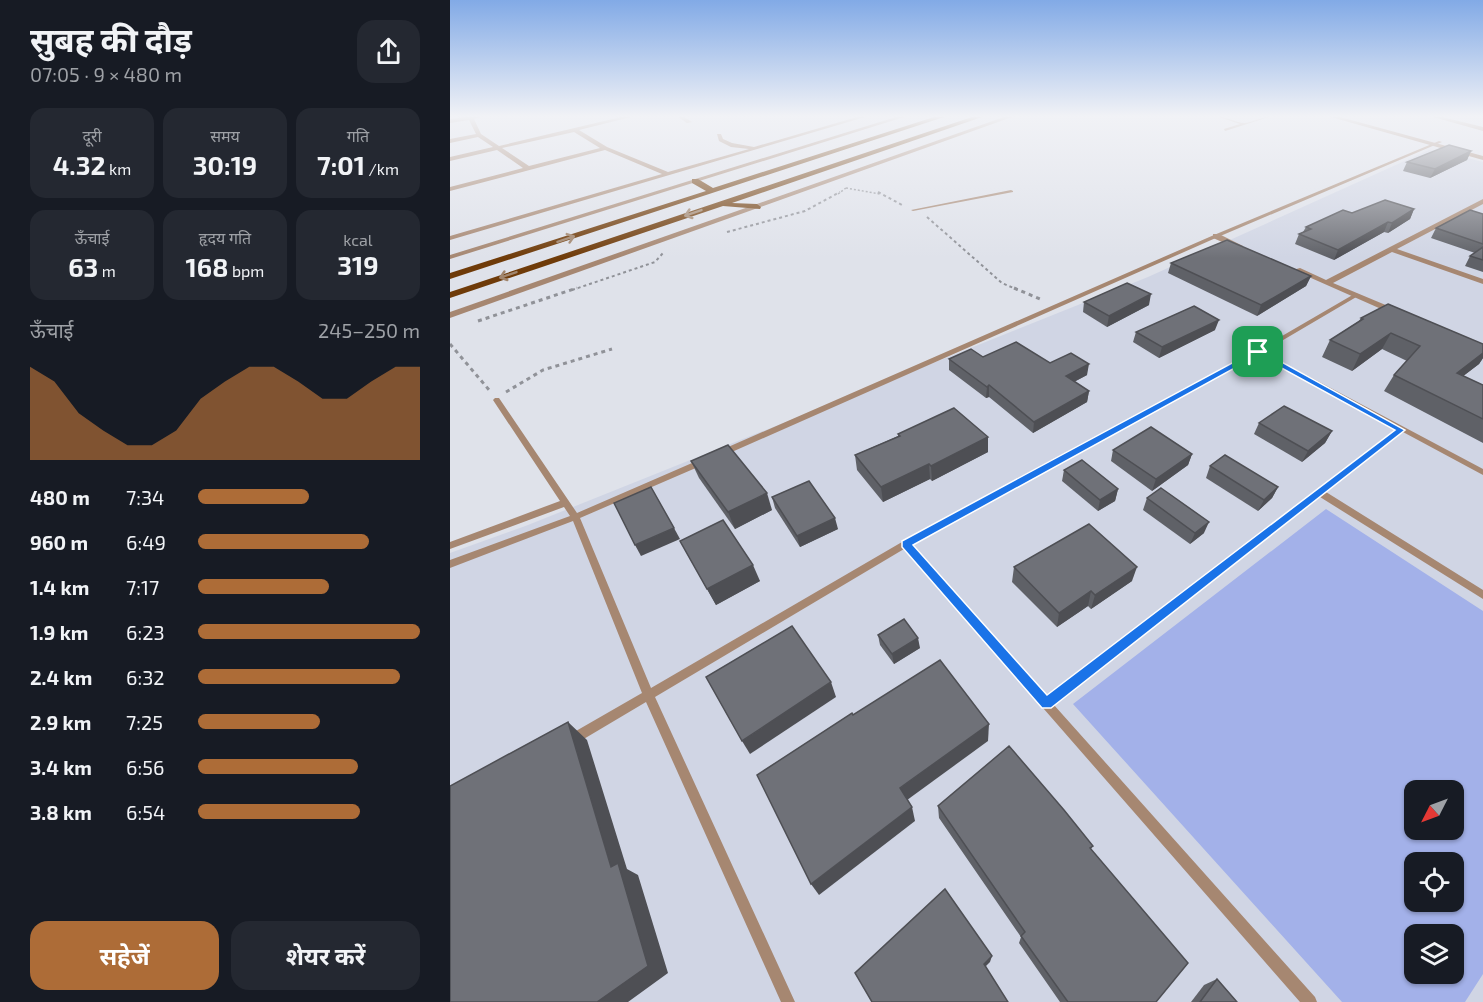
<!DOCTYPE html>
<html lang="hi">
<head>
<meta charset="utf-8">
<style>
	body { margin:0; font-family:"Exo 2","Noto Sans Devanagari",sans-serif; background:#242831; color:#f1f3f6; height:100vh; display:flex; flex-direction:column; font-size:22px; white-space:nowrap }
	* { box-sizing:border-box; margin:0 }
	p { font-size:20px; color:#9ea1a6 }
	.icon { flex:none; width:33px; height:33px; fill:none; stroke:currentColor; stroke-width:2; stroke-linecap:round; stroke-linejoin:round }
	.map { position:relative; flex:1; overflow:hidden }
	.side { display:flex; flex-direction:column; background:#171b24; width:450px }
	.side>* { flex:none }
	.needle { width:39px; rotate:228deg }
	.tools { position:absolute; left:954px; top:780px; display:grid; gap:12px }
	.tools a { display:grid; place-items:center; width:60px; height:60px; border-radius:12px; background:#171b24; box-shadow:0 2px 4px #0004; font-size:30px }
	.pin { position:absolute; display:grid; place-items:center; width:51px; height:51px; color:#fff; margin:-26px; border-radius:12px; box-shadow:0 3px 9px #0006 }
	.round { display:grid; place-items:center; flex:none; width:63px; height:63px; border-radius:18px; background:#242831 }
	.summary { display:flex; align-items:center; justify-content:space-between; height:102px; padding:0 30px }
	h1 { font-size:33px; font-weight:700; line-height:45px }
	.metrics { display:grid; grid-template-columns:repeat(3,1fr); gap:9px; height:102px; padding:6px 30px }
	.metrics div { display:grid; align-content:center; border-radius:15px; background:#242831; text-align:center }
	.metrics b { font-size:26px; font-weight:700 }
	.metrics small { font-size:16px; font-weight:400 }
	.metrics p { font-size:16px }
	.chart { height:168px; padding:12px 30px }
	.chart p { display:flex; justify-content:space-between }
	.chart svg { width:100%; height:108px; margin-top:6px; fill:#ad6c37; opacity:.7 }
	.primary-button { display:flex; gap:12px; margin-top:auto; padding:12px 30px }
	.primary-button a { flex:1; height:69px; border-radius:18px; background:#ad6c37; color:#fff; font-size:24px; font-weight:700; line-height:69px; text-align:center }
	.primary-button a+a { background:#242831; color:#f1f3f6 }
	ul { padding:0 30px; list-style:none; font-size:20px }
	li { display:grid; grid-template-columns:96px 72px 1fr; align-items:center; height:45px }
	li i { height:15px; border-radius:8px; background:#ad6c37 }
	main { display:flex; flex:1; min-height:0 }
	.map>svg:first-child { display:block }
	.built { fill:#d0d5e4; fill-rule:evenodd }
	.green { fill:#a3b1e9; fill-rule:evenodd }
	.lines { fill:none; stroke-linecap:round; stroke-linejoin:round }
	.path-far2 { stroke:#909298; stroke-width:1.5; stroke-dasharray:2 2; stroke-linecap:butt }
	.path-far1 { stroke:#909298; stroke-width:2; stroke-dasharray:3 3; stroke-linecap:butt }
	.path { stroke:#909298; stroke-width:3; stroke-dasharray:4 4; stroke-linecap:butt }
	.service { fill:#a68771; fill-rule:evenodd }
	.minor { fill:#a68771; fill-rule:evenodd }
	.tertiary { fill:#a68771; fill-rule:evenodd }
	.primary { fill:#6f3b09; fill-rule:evenodd }
	.wall { fill:#5f6167 }
	.shaded-wall { fill:#4e4f54 }
	.building { fill:#6f7178; stroke:#4e4f54; stroke-width:1.5 }
	.oneway { stroke:#a1866e }
	.route { fill:#1a73e8; stroke:#fff; stroke-width:1.5; fill-rule:evenodd }
</style>
</head>
<body>
<main>
<section class="side">
<div class="summary"><div><h1>सुबह की दौड़</h1><p>07:05 · 9 × 480 m</p></div><a class="round"><svg class="icon" aria-label="share" viewBox="0 0 24 24"><path d="M12 15V3M7 8l5-5 5 5M5 13v7h14v-7"/></svg></a></div>
<div class="metrics">
<div><p>दूरी</p><b>4.32<small> km</small></b></div>
<div><p>समय</p><b>30:19</b></div>
<div><p>गति</p><b>7:01<small> /km</small></b></div>
</div>
<div class="metrics">
<div><p>ऊँचाई</p><b>63<small> m</small></b></div>
<div><p>हृदय गति</p><b>168<small> bpm</small></b></div>
<div><p>kcal</p><b>319</b></div>
</div>
<div class="chart"><p><span>ऊँचाई</span>245–250 m</p>
<svg viewBox="0 0 160 44" preserveAspectRatio="none"><path d="M0 44V6L10 12L20 25L30 32L40 38L50 38L60 32L70 19L80 12L90 6L100 6L110 12L120 19L130 19L140 12L150 6L160 6V44z"/></svg>
</div>
<ul>
<li><b>480 m</b>7:34<i style="width:50%"></i></li>
<li><b>960 m</b>6:49<i style="width:77%"></i></li>
<li><b>1.4 km</b>7:17<i style="width:59%"></i></li>
<li><b>1.9 km</b>6:23<i style="width:100%"></i></li>
<li><b>2.4 km</b>6:32<i style="width:91%"></i></li>
<li><b>2.9 km</b>7:25<i style="width:55%"></i></li>
<li><b>3.4 km</b>6:56<i style="width:72%"></i></li>
<li><b>3.8 km</b>6:54<i style="width:73%"></i></li>
</ul>
<div class="primary-button"><a>सहेजें</a><a>शेयर करें</a></div>
</section>
<div class="map">
<svg width="1033" height="1002" viewBox="0 0 1033 1002">
	<rect width="100%" height="100%" fill="#dfe2ea"/>
	<!-- built -->
	<path class="built" d="M979 150 991 151 1033 162V1002H0V553L78 525 698 277ZM964 790H1004V830H964ZM964 862H1004V902H964ZM964 934H1004V974H964Z"/>
	<!-- green -->
	<path class="green" d="M876 509 1033 611V974L1015 1002H892L623 704ZM964 790H1004V830H964ZM964 862H1004V902H964ZM964 934H1004V974H964Z"/>
	<g class="lines">
		<!-- path-far2 -->
		<g class="path-far2">
			<polyline points="396,188 430,194"/>
			<polyline points="388,194 396,188"/>
		</g>
		<!-- path-far1 -->
		<g class="path-far1">
			<polyline points="428,192 454,206"/>
			<polyline points="477,217 552,283 568,290"/>
			<polyline points="277,232 355,211 390,192"/>
			<polyline points="122,290 205,262 213,253"/>
		</g>
		<!-- path -->
		<g class="path">
			<polyline points="564,288 590,299"/>
			<polyline points="28,321 127,288"/>
			<polyline points="0,344 40,391"/>
			<polyline points="56,392 93,370 162,349"/>
		</g>
		<!-- service -->
		<g class="service">
			<path d="M769 117C778 117 786 123 794 123 802 123 810 117 819 117L775 131 774 129 790 124Z"/>
			<polygon points="989,141 992,142 768,237 275,455 269,455 268,453 269,451 764,235"/>
			<polygon points="561,190 563,191 563,192 463,211 461,210"/>
			<path d="M906 293 909 295 908 296 813 352 1033 469V475L953 432 876 492 1033 590V599L870 497 604 705 865 997 867 1002H850L454 549 205 697 345 1002H331L196 702 127 743 123 745 119 743 117 739 119 735 192 693 123 521 0 568V560L120 516 114 507 0 549V542L110 501 43 400 45 398H49L127 513 249 460H255L256 462 255 464 130 518 201 688 452 542 806 351ZM808 355 947 429 597 697 461 545Z"/>
		</g>
		<!-- minor -->
		<g class="minor">
			<path d="M16 117H30L24 119 31 134 49 146 171 117H181L129 130 157 147 218 172 299 149 281 147 269 141 267 134H271L273 139 282 143 304 147 407 117H415L0 240V236L212 174 155 150 0 191V187L73 168 47 150 0 161V157L43 147 28 137 0 143V139L26 134 19 120 0 123V119ZM124 132 150 148 79 166 52 148Z"/>
			<polygon points="228,117 234,117 242,122 237,123"/>
			<polygon points="446,117 454,117 0,259 0,255"/>
			<polygon points="554,117 562,117 0,318 0,312"/>
			<polygon points="983,117 992,117 1033,127 1033,131"/>
			<polygon points="1033,199 1033,204 947,249 1033,279 1033,284 942,252 883,283 950,311 950,315 947,316 843,270 850,268 876,280"/>
			<polygon points="763,234 769,234 793,246 786,248 763,238"/>
		</g>
		<!-- tertiary -->
		<polygon class="tertiary" points="881,117 890,117 1033,156 1033,160"/>
		<!-- primary -->
		<g class="primary">
			<polygon points="484,117 494,117 0,279 0,273 256,191 242,183 242,179 248,179 263,188"/>
			<polygon points="522,117 532,117 282,203 307,204 311,207 310,209 273,206 0,298 0,292"/>
		</g>
	</g>
	<!-- wall -->
	<g class="wall">
		<polygon points="1021,151 1017,160 980,178 953,171 957,162"/>
		<polygon points="964,209 960,219 938,233 934,232 884,260 845,244 849,234 853,232 856,227 902,213"/>
		<polygon points="1033,214 1033,272 1015,266 1020,256 1025,253 981,238 986,228"/>
		<polygon points="721,263 861,276 856,286 807,316 718,273"/>
		<polygon points="634,302 699,305 657,327 633,312"/>
		<polygon points="911,318 1033,344 1033,358 1029,364 1013,376 1033,385 1033,443 934,391 944,375 957,361 932,349 902,371 872,357 880,340 909,321"/>
		<polygon points="765,330 709,358 683,342 686,332"/>
		<polygon points="499,359 600,363 637,375 624,382 639,391 637,402 583,433 539,397 536,398 499,370"/>
		<polygon points="809,423 882,431 875,443 852,462 804,434"/>
		<polygon points="448,434 538,437 538,452 482,481 480,479 433,502 407,470 405,455 448,436"/>
		<polygon points="663,450 742,454 738,465 702,491 661,461"/>
		<polygon points="241,461 322,510 285,529 249,478"/>
		<polygon points="760,466 828,487 822,498 808,511 756,478"/>
		<polygon points="614,470 668,489 665,501 648,511 612,481"/>
		<polygon points="322,497 388,529 350,547 325,508"/>
		<polygon points="697,498 754,533 740,544 693,510"/>
		<polygon points="230,541 310,581 266,605"/>
		<polygon points="564,567 682,581 641,609 638,606 607,627 562,582"/>
		<polygon points="428,635 470,648 444,664 430,645"/>
		<polygon points="488,806 643,846 641,849 706,1002 610,1002 569,943 571,937 489,818"/>
		<polygon points="767,979 787,1002 741,1002 754,985"/>
	</g>
	<!-- shaded-wall -->
	<g class="shaded-wall">
		<polygon points="1021,151 1017,160 980,178 985,169"/>
		<polygon points="964,209 960,219 938,233 942,223"/>
		<polygon points="938,222 934,232 884,260 888,250"/>
		<polygon points="861,276 856,286 807,316 811,305"/>
		<polygon points="701,294 699,305 657,327 659,316"/>
		<polygon points="769,320 765,330 709,358 712,347"/>
		<polygon points="941,333 932,349 902,371 910,354"/>
		<polygon points="1033,353 1033,358 1029,364 995,390 1007,373"/>
		<polygon points="639,364 637,375 614,387 616,376"/>
		<polygon points="539,385 539,397 536,398 537,387"/>
		<polygon points="639,391 637,402 583,433 584,422"/>
		<polygon points="882,431 875,443 852,462 858,451"/>
		<polygon points="538,437 538,452 482,481 481,466"/>
		<polygon points="742,454 738,465 702,491 706,479"/>
		<polygon points="479,464 480,479 433,502 431,487"/>
		<polygon points="828,487 822,498 808,511 814,500"/>
		<polygon points="668,489 665,501 648,511 650,500"/>
		<polygon points="317,493 322,510 285,529 278,512"/>
		<polygon points="385,518 388,529 350,547 347,536"/>
		<polygon points="759,522 754,533 740,544 745,533"/>
		<polygon points="224,528 230,539 191,556 185,545"/>
		<polygon points="303,565 310,581 266,605 257,589"/>
		<polygon points="687,567 682,581 641,609 645,595"/>
		<polygon points="641,591 638,606 607,627 609,613"/>
		<polygon points="468,638 470,648 444,664 442,654"/>
		<polygon points="381,682 386,697 300,754 292,741"/>
		<polygon points="118,722 137,740 177,869 188,875 218,973 178,1002 147,1002 161,867"/>
		<polygon points="539,724 538,741 453,803 450,788"/>
		<polygon points="462,807 465,821 369,895 361,884"/>
		<polygon points="542,956 540,962 533,969 534,964"/>
	</g>
	<!-- building -->
	<g class="building">
		<polygon points="999,145 1021,151 985,169 957,162"/>
		<polygon points="935,200 964,209 942,223 938,222 888,250 849,234 861,229 856,227 893,210 902,213"/>
		<polygon points="1020,210 1033,214 1033,244 986,228"/>
		<polygon points="777,240 861,276 811,305 721,263"/>
		<polygon points="1033,247 1033,260 1020,256"/>
		<polygon points="677,283 701,294 659,316 634,302"/>
		<polygon points="938,304 1033,344 1033,353 1007,373 1033,385 1033,419 944,375 970,346 941,333 910,354 880,340 913,319 911,318"/>
		<polygon points="744,306 769,320 712,347 686,332"/>
		<polygon points="566,342 600,363 621,353 639,364 616,376 639,391 584,422 539,385 537,387 499,359 521,349 533,357"/>
		<polygon points="834,406 882,431 858,451 809,423"/>
		<polygon points="504,408 538,437 481,466 479,464 431,487 405,455 450,436 448,434"/>
		<polygon points="701,427 742,454 706,479 663,450"/>
		<polygon points="278,445 317,493 278,512 241,461"/>
		<polygon points="775,455 828,487 814,500 760,466"/>
		<polygon points="632,460 668,489 650,500 614,470"/>
		<polygon points="359,481 385,518 347,536 322,497"/>
		<polygon points="201,487 224,528 185,545 164,503"/>
		<polygon points="711,488 759,522 745,533 697,498"/>
		<polygon points="273,520 303,565 257,589 230,541"/>
		<polygon points="639,524 687,567 645,595 641,591 609,613 564,567"/>
		<polygon points="454,619 468,638 442,654 428,635"/>
		<polygon points="342,626 381,682 292,741 256,677"/>
		<polygon points="490,660 539,724 450,788 462,807 361,884 307,775 402,713 403,715"/>
		<polygon points="118,722 161,867 168,863 198,966 147,1002 0,1002 0,786"/>
		<polygon points="559,746 614,810 643,846 640,848 738,963 706,1002 618,1002 571,936 575,932 488,806"/>
		<polygon points="495,889 542,956 534,964 558,1002 422,1002 405,973"/>
		<polygon points="767,979 787,1002 750,1002"/>
	</g>
	<!-- one-way arrows -->
	<defs><path id="oneway-shaft" d="M-6 0H5M1.5-3L5.5 0L1.5 3" fill="none" stroke-width="1.6" stroke-linecap="round" stroke-linejoin="round" transform="scale(1.5)"/></defs>
	<g class="oneway">
		<use href="#oneway-shaft" transform="translate(243 213) rotate(161)"/>
		<use href="#oneway-shaft" transform="translate(116 239) rotate(-18)"/>
		<use href="#oneway-shaft" transform="translate(58 275) rotate(161)"/>
	</g>
	<!-- sky -->
	<linearGradient id="sky" x2="0" y2="1"><stop stop-color="#82aae6"/><stop offset="0.45" stop-color="#f1f2f6"/><stop offset="1" stop-color="#f1f2f6" stop-opacity="0"/></linearGradient>
	<rect width="1033" height="258" fill="url(#sky)"/>
	<!-- route -->
	<path class="route" d="M808 349 955 430 601 708H592L452 547V541ZM808 355 945 430 597 695 463 545Z"/>
</svg>
<div class="tools">
<a><svg class="needle" viewBox="-14 -14 28 28"><path d="M0-13l5 13h-10z" fill="#e53935"/><path d="M0 13l5-13h-10z" fill="#9ea1a6"/></svg></a>
<a><svg class="icon" aria-label="locate" viewBox="0 0 24 24"><circle cx="12" cy="12" r="6"/><path d="M12 2v4M12 18v4M2 12h4M18 12h4"/></svg></a>
<a><svg class="icon" aria-label="layers" viewBox="0 0 24 24"><path d="M12 4l9 5-9 5-9-5zM3 14l9 5 9-5"/></svg></a>
</div>
<div class="pin" style="left:808px;top:352px;background:#1e9e55"><svg class="icon" aria-label="arrive" viewBox="0 0 24 24"><path d="M6 21V4h12l-3 4 3 4H6"/></svg></div>
</div>
</main>
</body>
</html>
